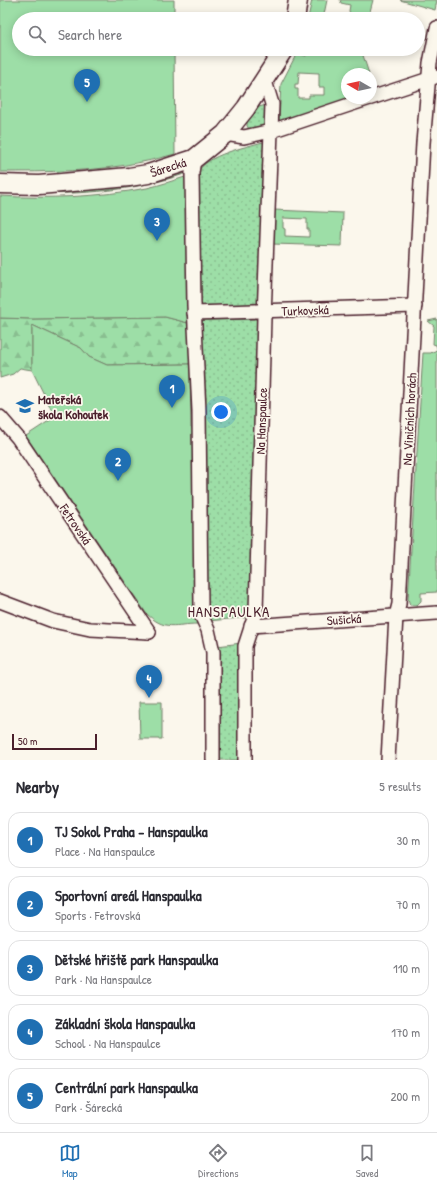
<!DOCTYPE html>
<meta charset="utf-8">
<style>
:root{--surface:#fff;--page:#f2f2f3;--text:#2b2b33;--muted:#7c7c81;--line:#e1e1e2;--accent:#1f6fb2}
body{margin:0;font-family:"Patrick Hand",sans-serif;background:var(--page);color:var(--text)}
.compass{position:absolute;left:341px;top:68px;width:36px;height:36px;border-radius:50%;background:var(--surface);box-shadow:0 2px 10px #0003;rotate:279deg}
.scale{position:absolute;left:12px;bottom:10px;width:85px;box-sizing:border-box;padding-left:4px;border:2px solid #4a1f2b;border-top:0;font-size:11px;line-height:14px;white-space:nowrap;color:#4a1f2b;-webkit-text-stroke:3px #fbf7ec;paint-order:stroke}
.you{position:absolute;left:221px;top:412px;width:14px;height:14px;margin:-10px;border:3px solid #fff;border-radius:50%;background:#1a73e8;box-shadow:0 0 0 6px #1a73e833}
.badge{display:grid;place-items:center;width:26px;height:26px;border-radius:50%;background:var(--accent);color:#fff;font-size:13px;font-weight:700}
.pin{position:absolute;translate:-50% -33px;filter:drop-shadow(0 1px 2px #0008)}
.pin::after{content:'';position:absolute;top:21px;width:14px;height:12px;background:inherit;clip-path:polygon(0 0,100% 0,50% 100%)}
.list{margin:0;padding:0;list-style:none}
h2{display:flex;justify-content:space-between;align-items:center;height:52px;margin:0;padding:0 16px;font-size:17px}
h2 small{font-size:13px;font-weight:400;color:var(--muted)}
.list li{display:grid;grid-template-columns:26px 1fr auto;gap:12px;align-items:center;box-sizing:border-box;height:56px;margin:0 8px 8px;padding:0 8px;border:1px solid var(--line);border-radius:12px}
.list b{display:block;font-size:15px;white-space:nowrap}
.list p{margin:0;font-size:13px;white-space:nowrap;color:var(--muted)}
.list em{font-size:13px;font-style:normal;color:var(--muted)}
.icon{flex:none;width:22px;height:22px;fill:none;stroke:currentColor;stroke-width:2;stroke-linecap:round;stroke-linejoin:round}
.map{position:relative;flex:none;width:437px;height:760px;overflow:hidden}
.search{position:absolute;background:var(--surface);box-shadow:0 2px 10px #0003;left:12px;right:12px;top:12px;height:44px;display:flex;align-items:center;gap:10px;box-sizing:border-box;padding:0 14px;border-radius:22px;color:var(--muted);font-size:15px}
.sheet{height:372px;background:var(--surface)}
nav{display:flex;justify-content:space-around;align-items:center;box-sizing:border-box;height:56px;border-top:1px solid var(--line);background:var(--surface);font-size:11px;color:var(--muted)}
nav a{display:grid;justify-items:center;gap:2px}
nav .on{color:var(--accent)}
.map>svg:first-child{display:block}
.grass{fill:url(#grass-dots);stroke:#747e69}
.forest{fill:url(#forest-firs);stroke:#747e69}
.green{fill:#9ddea7;stroke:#747e69;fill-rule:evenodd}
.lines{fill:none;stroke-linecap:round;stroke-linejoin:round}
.street-casing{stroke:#4a1f2b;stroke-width:16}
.secondary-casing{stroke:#4a1f2b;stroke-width:21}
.street{stroke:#fbf7ec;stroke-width:13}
.secondary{stroke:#fbf7ec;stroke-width:18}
.labels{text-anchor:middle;stroke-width:3.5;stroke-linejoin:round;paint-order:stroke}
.street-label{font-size:13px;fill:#4a1f2b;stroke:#fbf7ec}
.poi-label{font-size:13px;font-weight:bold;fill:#4a1f2b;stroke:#fbf7ec;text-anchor:start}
.quarter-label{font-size:15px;letter-spacing:1px;fill:#4a1f2b;stroke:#fbf7ec}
</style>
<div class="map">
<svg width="437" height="760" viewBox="0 0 437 760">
<defs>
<pattern id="grass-dots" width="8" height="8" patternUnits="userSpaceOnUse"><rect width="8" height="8" fill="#9ddea7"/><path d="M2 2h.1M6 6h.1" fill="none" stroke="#89be90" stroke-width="1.8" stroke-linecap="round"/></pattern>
<pattern id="forest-firs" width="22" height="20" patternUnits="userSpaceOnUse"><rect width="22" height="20" fill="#9ddea7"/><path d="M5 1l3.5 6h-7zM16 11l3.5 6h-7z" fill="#89be90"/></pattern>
</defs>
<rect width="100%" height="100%" fill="#fbf7ec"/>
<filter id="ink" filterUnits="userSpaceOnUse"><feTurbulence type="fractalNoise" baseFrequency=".025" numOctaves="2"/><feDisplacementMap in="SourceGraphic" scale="8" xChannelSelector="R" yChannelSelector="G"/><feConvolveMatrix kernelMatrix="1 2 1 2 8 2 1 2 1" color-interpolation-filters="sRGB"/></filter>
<g filter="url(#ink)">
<g class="grass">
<path d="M266,105L267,126L249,129L247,126V121L259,107Z"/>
<path d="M263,142L264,144L259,305L200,307L198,172C206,155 246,147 263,142Z"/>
<path d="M185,171L184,174C129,193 69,195 11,193Z"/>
<path d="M260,319L252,617L208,621L206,618L199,320Z"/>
<path d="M242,643L241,760H216L217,646Z"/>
</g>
<path class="forest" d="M165,317L188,323L190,364L107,365L89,357L81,348L32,325V370L20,368L13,374L0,378V318L32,319Z"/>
<g class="green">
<path d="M0,0H174V19H19V49H174L175,154C164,157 153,160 142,162C96,172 47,172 0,172Z"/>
<path d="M312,0H327L323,19L308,18Z"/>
<path d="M340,0H373L368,19H349L351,15L349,11L350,5L341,3Z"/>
<path d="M400,0H437L435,10Z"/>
<path d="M309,49H361L369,74H347V98H348L279,121L281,84L297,53L306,56ZM299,72L319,73V87H324V95H309V98H298V89H295V84H298Z"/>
<path d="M185,177L186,178L188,323L165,317L32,319L0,318V196C48,199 99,197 147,188C160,185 172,181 185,177Z"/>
<path d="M274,210L343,213L342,246L272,244ZM283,218L307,219V229H309V237L285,236V229L283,228Z"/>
<path d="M437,319V348L436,345L433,344L434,326L428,321Z"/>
<path d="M32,325L81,348L89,357L107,365L190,364L191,428L195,429L198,624C175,624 165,632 146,613L26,436L55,417L32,370Z"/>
<path d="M437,349V592L421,593V601L417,605H410L408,599L423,353H431L432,352L435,351Z"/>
<path d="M139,702H162V739H140Z"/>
</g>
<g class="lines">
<g class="street-casing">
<g id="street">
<path d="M371,98L435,77"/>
<path d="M225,134L244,137L271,131L370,98"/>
<path d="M194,159L192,173L194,305L199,411L201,606L202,617L208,630L213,652V760"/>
<path d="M194,313L415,306"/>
<path d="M0,417L18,438L149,632"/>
<path d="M0,601L53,621L90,629L149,632"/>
<path d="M251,626L437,613"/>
<path d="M245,760V646L256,612L264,317L271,131L272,104L265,81"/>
<path d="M388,760L396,616L399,604L423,143L430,63L437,28"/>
</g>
</g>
<g class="secondary-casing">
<g id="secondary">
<path d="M295,19L298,0"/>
<path d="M0,184L39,185L129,177L148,174L194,159L225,134L246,108L284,49"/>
</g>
</g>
<use href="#street" class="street"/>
<use href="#secondary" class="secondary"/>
</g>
</g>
<defs>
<g id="school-bare" transform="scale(1.38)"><path d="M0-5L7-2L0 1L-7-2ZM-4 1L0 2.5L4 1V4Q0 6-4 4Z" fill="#1f6fb2" stroke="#fbf7ec" stroke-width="2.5" paint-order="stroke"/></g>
</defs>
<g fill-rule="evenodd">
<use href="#school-bare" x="25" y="406"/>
</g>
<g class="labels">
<g class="street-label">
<text transform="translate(168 167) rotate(-18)" y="5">Šárecká</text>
<text transform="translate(305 310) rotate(-2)" y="5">Turkovská</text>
<text transform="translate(409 419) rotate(-87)" y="5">Na Viničních horách</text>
<text transform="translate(261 421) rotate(-88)" y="5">Na Hanspaulce</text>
<text transform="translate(76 524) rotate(56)" y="5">Fetrovská</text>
<text transform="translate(344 619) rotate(-4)" y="5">Sušická</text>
</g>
<g class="poi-label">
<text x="38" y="404">Mateřská<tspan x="38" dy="15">škola Kohoutek</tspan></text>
</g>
<g class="quarter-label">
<text x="229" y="617">HANSPAULKA</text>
</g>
</g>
</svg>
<svg class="compass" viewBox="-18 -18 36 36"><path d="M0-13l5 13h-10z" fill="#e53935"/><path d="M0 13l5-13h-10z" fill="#7c7c81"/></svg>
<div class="scale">50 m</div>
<div class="you"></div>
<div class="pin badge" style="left:172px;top:408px">1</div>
<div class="pin badge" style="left:118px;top:481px">2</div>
<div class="pin badge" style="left:157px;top:241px">3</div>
<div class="pin badge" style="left:149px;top:698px">4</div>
<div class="pin badge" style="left:87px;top:102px">5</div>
<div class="search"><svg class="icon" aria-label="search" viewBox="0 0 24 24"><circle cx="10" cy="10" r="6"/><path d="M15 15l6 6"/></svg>Search here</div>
</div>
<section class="sheet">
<h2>Nearby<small>5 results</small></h2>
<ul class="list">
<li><span class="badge">1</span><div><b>TJ Sokol Praha - Hanspaulka</b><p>Place · Na Hanspaulce</p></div><em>30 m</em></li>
<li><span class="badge">2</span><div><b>Sportovní areál Hanspaulka</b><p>Sports · Fetrovská</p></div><em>70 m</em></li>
<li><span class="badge">3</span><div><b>Dětské hřiště park Hanspaulka</b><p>Park · Na Hanspaulce</p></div><em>110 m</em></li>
<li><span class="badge">4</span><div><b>Základní škola Hanspaulka</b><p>School · Na Hanspaulce</p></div><em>170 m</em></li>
<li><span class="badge">5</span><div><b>Centrální park Hanspaulka</b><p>Park · Šárecká</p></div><em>200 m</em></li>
</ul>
</section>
<nav>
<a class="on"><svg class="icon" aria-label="map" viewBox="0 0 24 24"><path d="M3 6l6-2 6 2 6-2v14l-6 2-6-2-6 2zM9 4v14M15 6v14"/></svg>Map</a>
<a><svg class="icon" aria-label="directions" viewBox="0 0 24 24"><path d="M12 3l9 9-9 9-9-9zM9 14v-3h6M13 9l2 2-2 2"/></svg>Directions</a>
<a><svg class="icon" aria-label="saved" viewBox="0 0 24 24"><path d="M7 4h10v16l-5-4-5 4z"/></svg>Saved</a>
</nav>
